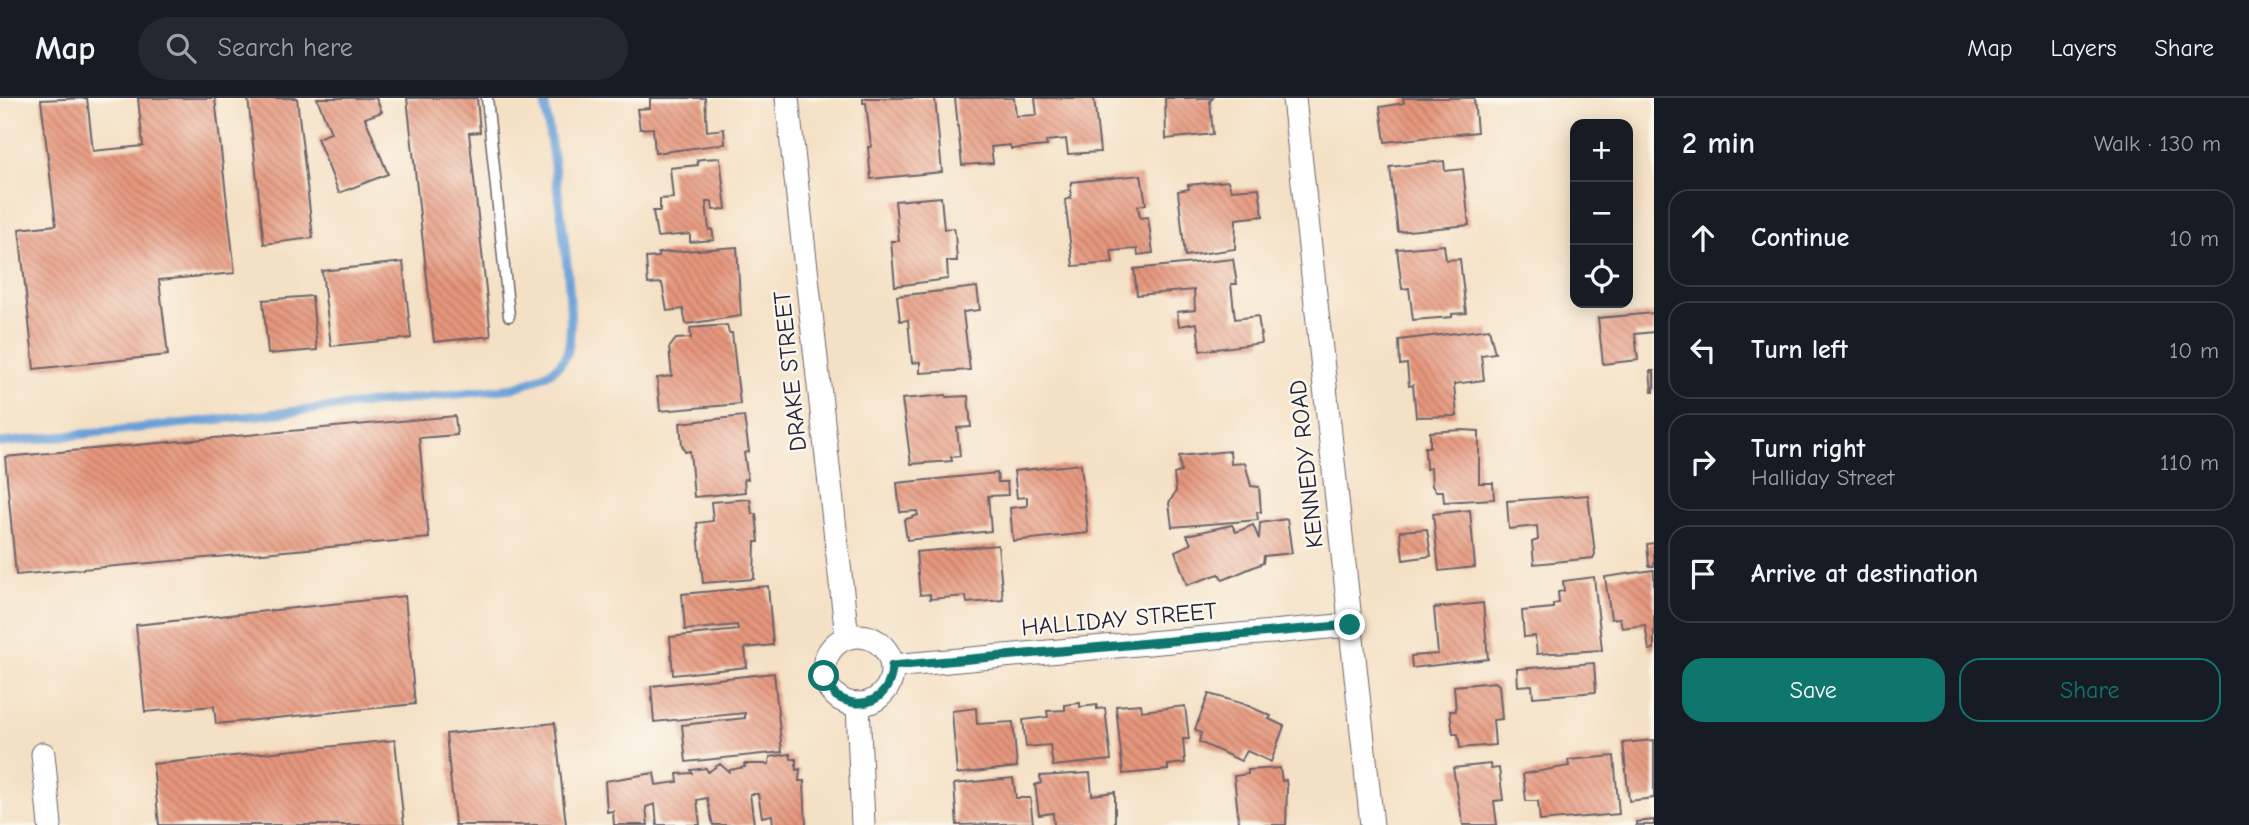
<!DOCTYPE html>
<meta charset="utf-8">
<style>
:root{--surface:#171b24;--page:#242831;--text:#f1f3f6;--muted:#9ea1a6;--line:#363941;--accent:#0f766e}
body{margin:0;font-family:"Comic Neue",sans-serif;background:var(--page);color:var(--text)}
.controls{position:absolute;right:21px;top:21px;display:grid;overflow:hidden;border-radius:14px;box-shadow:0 4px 18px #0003}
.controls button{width:63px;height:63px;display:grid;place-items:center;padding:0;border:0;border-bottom:2px solid var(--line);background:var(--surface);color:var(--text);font:35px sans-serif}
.stop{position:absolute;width:21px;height:21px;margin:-16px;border:5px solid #0f766e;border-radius:50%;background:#fff}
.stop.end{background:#0f766e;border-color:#fff;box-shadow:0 2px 7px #0008}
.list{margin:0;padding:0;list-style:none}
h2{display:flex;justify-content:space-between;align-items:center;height:91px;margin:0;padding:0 28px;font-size:30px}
h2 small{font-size:23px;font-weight:400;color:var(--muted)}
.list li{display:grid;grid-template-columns:46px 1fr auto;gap:21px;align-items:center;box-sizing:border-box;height:98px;margin:0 14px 14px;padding:0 14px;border:2px solid var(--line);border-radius:21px}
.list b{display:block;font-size:26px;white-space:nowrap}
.list p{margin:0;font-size:23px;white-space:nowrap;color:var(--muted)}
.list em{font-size:23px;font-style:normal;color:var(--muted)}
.actions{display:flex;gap:14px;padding:21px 28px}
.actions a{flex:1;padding:16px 0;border:2px solid var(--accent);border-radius:21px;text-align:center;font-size:24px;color:var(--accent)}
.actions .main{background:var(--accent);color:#fff}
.icon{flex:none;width:38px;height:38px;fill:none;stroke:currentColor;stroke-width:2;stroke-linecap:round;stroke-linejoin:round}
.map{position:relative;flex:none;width:1654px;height:727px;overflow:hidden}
header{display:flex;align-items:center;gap:42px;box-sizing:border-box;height:98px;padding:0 35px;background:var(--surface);border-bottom:2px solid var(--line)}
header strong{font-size:33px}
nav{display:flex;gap:38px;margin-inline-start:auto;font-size:24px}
.search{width:490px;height:63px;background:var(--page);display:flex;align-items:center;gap:18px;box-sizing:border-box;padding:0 24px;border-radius:38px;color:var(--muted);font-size:26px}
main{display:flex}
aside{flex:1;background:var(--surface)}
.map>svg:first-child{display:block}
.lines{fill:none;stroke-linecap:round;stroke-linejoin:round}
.stream{stroke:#6aa0d7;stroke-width:9}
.building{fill:url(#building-back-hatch)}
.service-casing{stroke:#6c646b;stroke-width:13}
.minor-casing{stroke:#6c646b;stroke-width:25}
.service{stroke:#fff;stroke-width:10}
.minor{stroke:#fff;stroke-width:23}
.route{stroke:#0f766e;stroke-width:9}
.labels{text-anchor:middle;stroke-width:5;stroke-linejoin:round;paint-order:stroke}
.street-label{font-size:24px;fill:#22223b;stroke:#fbf7ec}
</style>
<header>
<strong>Map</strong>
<div class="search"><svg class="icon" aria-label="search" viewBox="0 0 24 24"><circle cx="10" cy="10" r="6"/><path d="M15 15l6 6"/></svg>Search here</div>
<nav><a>Map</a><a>Layers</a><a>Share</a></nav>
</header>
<main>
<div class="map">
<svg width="1654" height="727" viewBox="0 0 1654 727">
<defs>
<pattern id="building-back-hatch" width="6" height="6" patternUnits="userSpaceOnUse" patternTransform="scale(1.75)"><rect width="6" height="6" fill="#e6967c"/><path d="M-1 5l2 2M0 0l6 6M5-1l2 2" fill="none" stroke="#ba7a67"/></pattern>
</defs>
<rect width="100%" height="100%" fill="#fbf7ec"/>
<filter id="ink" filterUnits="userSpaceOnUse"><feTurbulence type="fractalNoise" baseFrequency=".0143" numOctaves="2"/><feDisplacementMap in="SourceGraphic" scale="14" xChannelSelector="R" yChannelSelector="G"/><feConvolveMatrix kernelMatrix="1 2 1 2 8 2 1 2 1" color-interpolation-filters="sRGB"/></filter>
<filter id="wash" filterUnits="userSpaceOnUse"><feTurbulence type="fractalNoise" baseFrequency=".00686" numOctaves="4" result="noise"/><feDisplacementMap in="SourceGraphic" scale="28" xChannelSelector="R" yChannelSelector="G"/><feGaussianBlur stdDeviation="1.57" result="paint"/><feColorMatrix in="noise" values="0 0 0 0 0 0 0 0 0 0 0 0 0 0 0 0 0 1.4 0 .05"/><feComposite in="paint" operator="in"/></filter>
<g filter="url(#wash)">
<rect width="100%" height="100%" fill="#f4e0c4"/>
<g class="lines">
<path class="stream" d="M0,345L513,290C533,282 556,277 566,257C582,227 550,43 544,0"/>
</g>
<g id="blocks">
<g class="building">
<path d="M87,0L93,53L143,48L138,0H215L235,175L159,182L168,257L34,271L19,131L56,127L41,2Z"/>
<path d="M248,0H297L313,140L264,146Z"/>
<path d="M317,0H376L382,14L365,20L388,76L339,95L317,40L331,35Z"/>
<path d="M407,0H477L480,34L469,35L491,238L434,244Z"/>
<path d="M650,0H705L707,33L724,31L725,46L655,55L653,30L640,31L637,11L650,10Z"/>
<path d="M863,0H935L942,74L871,81L868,49H871L866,5H863Z"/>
<path d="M955,0H1014L1016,18L1037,17L1035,0H1094L1100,54L1068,56L1066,41L1046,43L1047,48L1011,51L1010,47L991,49L993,65L962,67Z"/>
<path d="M1165,0H1213L1210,3L1213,36L1166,41Z"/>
<path d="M1403,0H1474L1477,34L1385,44L1380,9L1404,5Z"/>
<path d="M720,60L726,111L713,112L712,104H706L709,132L712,131L714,142L690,144V136L657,139L653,113H660V101L673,100L670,70L698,67L697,62L702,61Z"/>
<path d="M1444,63L1445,73L1463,71L1469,127L1398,134L1390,69Z"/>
<path d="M1141,77L1146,106L1138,108L1140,120L1148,119L1153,155L1138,157L1137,151L1111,153L1113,165L1073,168L1065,102L1071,100V84Z"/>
<path d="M1228,83L1231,92L1259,90L1263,118L1236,121L1235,151L1185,158L1178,93L1189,91L1188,87Z"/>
<path d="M941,99L944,131L954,130L955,135L957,163H947L948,181L895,188L891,143H899L895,103Z"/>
<path d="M1444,147L1446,162L1460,161L1466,215L1452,216V219L1413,222L1409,190L1402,191L1397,151Z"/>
<path d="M737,149L741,218L686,226L683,211L667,213L662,185L648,186L646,160L659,159L658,155Z"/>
<path d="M1233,161L1237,186H1231L1235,221L1258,218L1262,245L1200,253L1197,225L1179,228L1177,214L1195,212L1194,192L1137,197L1134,171Z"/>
<path d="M403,164L411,240L331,248L322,173Z"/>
<path d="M977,189L980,212L963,214L970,272L920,275V264L912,265L908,222L900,223L897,198Z"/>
<path d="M312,198L317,252L268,256L263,202Z"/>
<path d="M1654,215V234L1635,236L1638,262L1603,266L1598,220Z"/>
<path d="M727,227L729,235H732L740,306L660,313L657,280L672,278L669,250L676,241L691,240L690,230Z"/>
<path d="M1489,231L1495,255L1481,257L1484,282L1454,286L1457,318L1416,319L1413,287L1409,288L1407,266L1400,267L1399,242Z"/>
<path d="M1650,273H1654V294H1652Z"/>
<path d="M946,297V299L968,298L971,329L957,330L960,358L951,359L952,363L911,366L902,301Z"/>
<path d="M455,318L457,337L419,340L429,440L16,477L5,359Z"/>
<path d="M744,318L749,354L744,355L748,382L744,381L745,394L694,399L690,353L685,354L682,347L680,325Z"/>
<path d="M1462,332L1479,333V385H1493L1494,401L1444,404L1443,393H1436L1432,388L1431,370L1426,371L1425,349H1430V334Z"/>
<path d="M1230,353L1231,366L1245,365L1251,388L1259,389L1261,414H1257L1258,422L1172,429L1169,405L1176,393L1174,376L1181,374L1179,358Z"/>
<path d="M1081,366L1088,435L1013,443L1010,410L1027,408V399L1017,400L1014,373Z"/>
<path d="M997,375L998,384H1007L1008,397L988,398L991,433L907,442L904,422L918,417L917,413L900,414L897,385Z"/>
<path d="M1588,397L1595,456L1593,460L1534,466L1532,444L1538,442L1537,428L1509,431L1507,403Z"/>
<path d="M750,401L752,416H756L759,444H755L754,481L703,485L697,425L713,423L711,404Z"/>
<path d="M1470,412L1475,469L1439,473L1433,416Z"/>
<path d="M1287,421L1292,455L1264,458L1263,465L1223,482L1219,476L1187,487L1175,453L1191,446L1187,437L1232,427L1236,434L1253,427L1259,441L1260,425Z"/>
<path d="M1427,431L1431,458L1403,462L1400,433Z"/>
<path d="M1654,445V468H1649L1647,446Z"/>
<path d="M998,447L1003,502L967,505L966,498L930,501V496L920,497L916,454Z"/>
<path d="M1654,472V551L1649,552L1645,527L1622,530L1620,520L1611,521L1605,479Z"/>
<path d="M1594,479L1602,552L1537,556L1535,538L1524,539L1522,513L1553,510V506L1559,505L1558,494L1564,493L1563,483Z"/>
<path d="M768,488L773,547L745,550L747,569L673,577L670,539L738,532L737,527L685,532L682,496Z"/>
<path d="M405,498L415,606L216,626L214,608L145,614L136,527Z"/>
<path d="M1483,505L1488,561L1412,570L1411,558L1438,556L1434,510Z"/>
<path d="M1594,565L1596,594L1533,599L1532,587L1518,588L1517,571Z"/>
<path d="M774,575L782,654L686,664L682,627L745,620V615L654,624L651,588Z"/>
<path d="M1495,584L1499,587L1502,621L1493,622L1495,647L1460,650L1458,636H1453L1450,613H1456L1454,588Z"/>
<path d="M1209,596L1244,606L1271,618L1269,621L1284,628L1271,664L1247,653L1241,663L1199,644L1201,635L1195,631Z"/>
<path d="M1080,605V609L1097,607V611L1105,610L1111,662L1053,668L1050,647L1026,649L1023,622L1048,619L1047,613L1065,612V607Z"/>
<path d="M1141,606L1142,613L1185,608L1189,641H1183L1185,665L1168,667V672L1123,676L1116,608Z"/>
<path d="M976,610L977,626L1013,624L1017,669L957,676L952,613Z"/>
<path d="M555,625L566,727H455L446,636Z"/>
<path d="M395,642L404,727H159L153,666Z"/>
<path d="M1654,642V700L1629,703L1623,645Z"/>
<path d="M790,656L791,661H796V672L800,671L799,683H804L806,727H773L772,717L762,719L758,696H750L754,726L746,727H713L707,700L697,702L700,727H657L655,706L646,709L648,727H614L613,713L607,714L605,683L654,675L656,687L678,684L677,676L692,675L691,672L706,670L708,674L720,666L729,674L730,672L745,669L744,666H769L770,659Z"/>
<path d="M1614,658L1619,716L1540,723L1538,703H1526L1523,676L1569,668L1568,662Z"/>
<path d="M1490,666L1491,671L1499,670L1503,702L1494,703L1497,727H1463L1453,670Z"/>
<path d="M1280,670L1282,683L1286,682L1287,690L1286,727H1239L1234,678L1248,676V672Z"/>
<path d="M1090,675L1092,697L1115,694V727H1054L1053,715L1039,717L1035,687L1041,685L1040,678Z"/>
<path d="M1013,680L1016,700H1030L1033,725L957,727L954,686Z"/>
<path d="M1654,722V727H1636V724Z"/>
</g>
</g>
</g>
<g filter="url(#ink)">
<use href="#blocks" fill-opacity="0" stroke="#6c646b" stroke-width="2"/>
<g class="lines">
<g class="service-casing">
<path id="service" d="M487,0L509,218"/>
</g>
<g class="minor-casing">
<g id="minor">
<path d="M787,0L847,539"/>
<path d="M1294,0L1372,727"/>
<circle cx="858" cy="572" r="34"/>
<path d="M892,568L1350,527"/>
<path d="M858,606L863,727"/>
<path d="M43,656L50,727"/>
</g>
</g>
<use href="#service" class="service"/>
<use href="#minor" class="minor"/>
</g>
</g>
<g class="lines" filter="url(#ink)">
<path class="route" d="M824,578L836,598C864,615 891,600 892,568L1350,527"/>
</g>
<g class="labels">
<g class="street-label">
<text transform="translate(790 273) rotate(-96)" y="8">DRAKE STREET</text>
<text transform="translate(1306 366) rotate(-96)" y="8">KENNEDY ROAD</text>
<text transform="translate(1119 521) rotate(-5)" y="8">HALLIDAY STREET</text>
</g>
</g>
</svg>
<div class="controls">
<button>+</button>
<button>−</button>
<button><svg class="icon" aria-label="locate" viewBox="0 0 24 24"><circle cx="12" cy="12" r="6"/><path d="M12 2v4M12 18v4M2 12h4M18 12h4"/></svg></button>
</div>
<div class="stop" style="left:824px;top:578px"></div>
<div class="stop end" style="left:1350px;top:527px"></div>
</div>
<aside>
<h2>2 min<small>Walk · 130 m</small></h2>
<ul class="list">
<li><svg class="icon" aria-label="ahead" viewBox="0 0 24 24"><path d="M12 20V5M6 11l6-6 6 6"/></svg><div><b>Continue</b></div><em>10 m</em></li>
<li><svg class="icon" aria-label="left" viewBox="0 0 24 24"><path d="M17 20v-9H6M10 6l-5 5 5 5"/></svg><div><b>Turn left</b></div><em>10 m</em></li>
<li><svg class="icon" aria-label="right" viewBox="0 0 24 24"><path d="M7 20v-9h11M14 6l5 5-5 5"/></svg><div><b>Turn right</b><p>Halliday Street</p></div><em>110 m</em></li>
<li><svg class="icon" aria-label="arrive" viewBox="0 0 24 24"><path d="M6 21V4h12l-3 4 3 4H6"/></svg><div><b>Arrive at destination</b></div></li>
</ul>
<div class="actions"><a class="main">Save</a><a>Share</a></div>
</aside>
</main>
